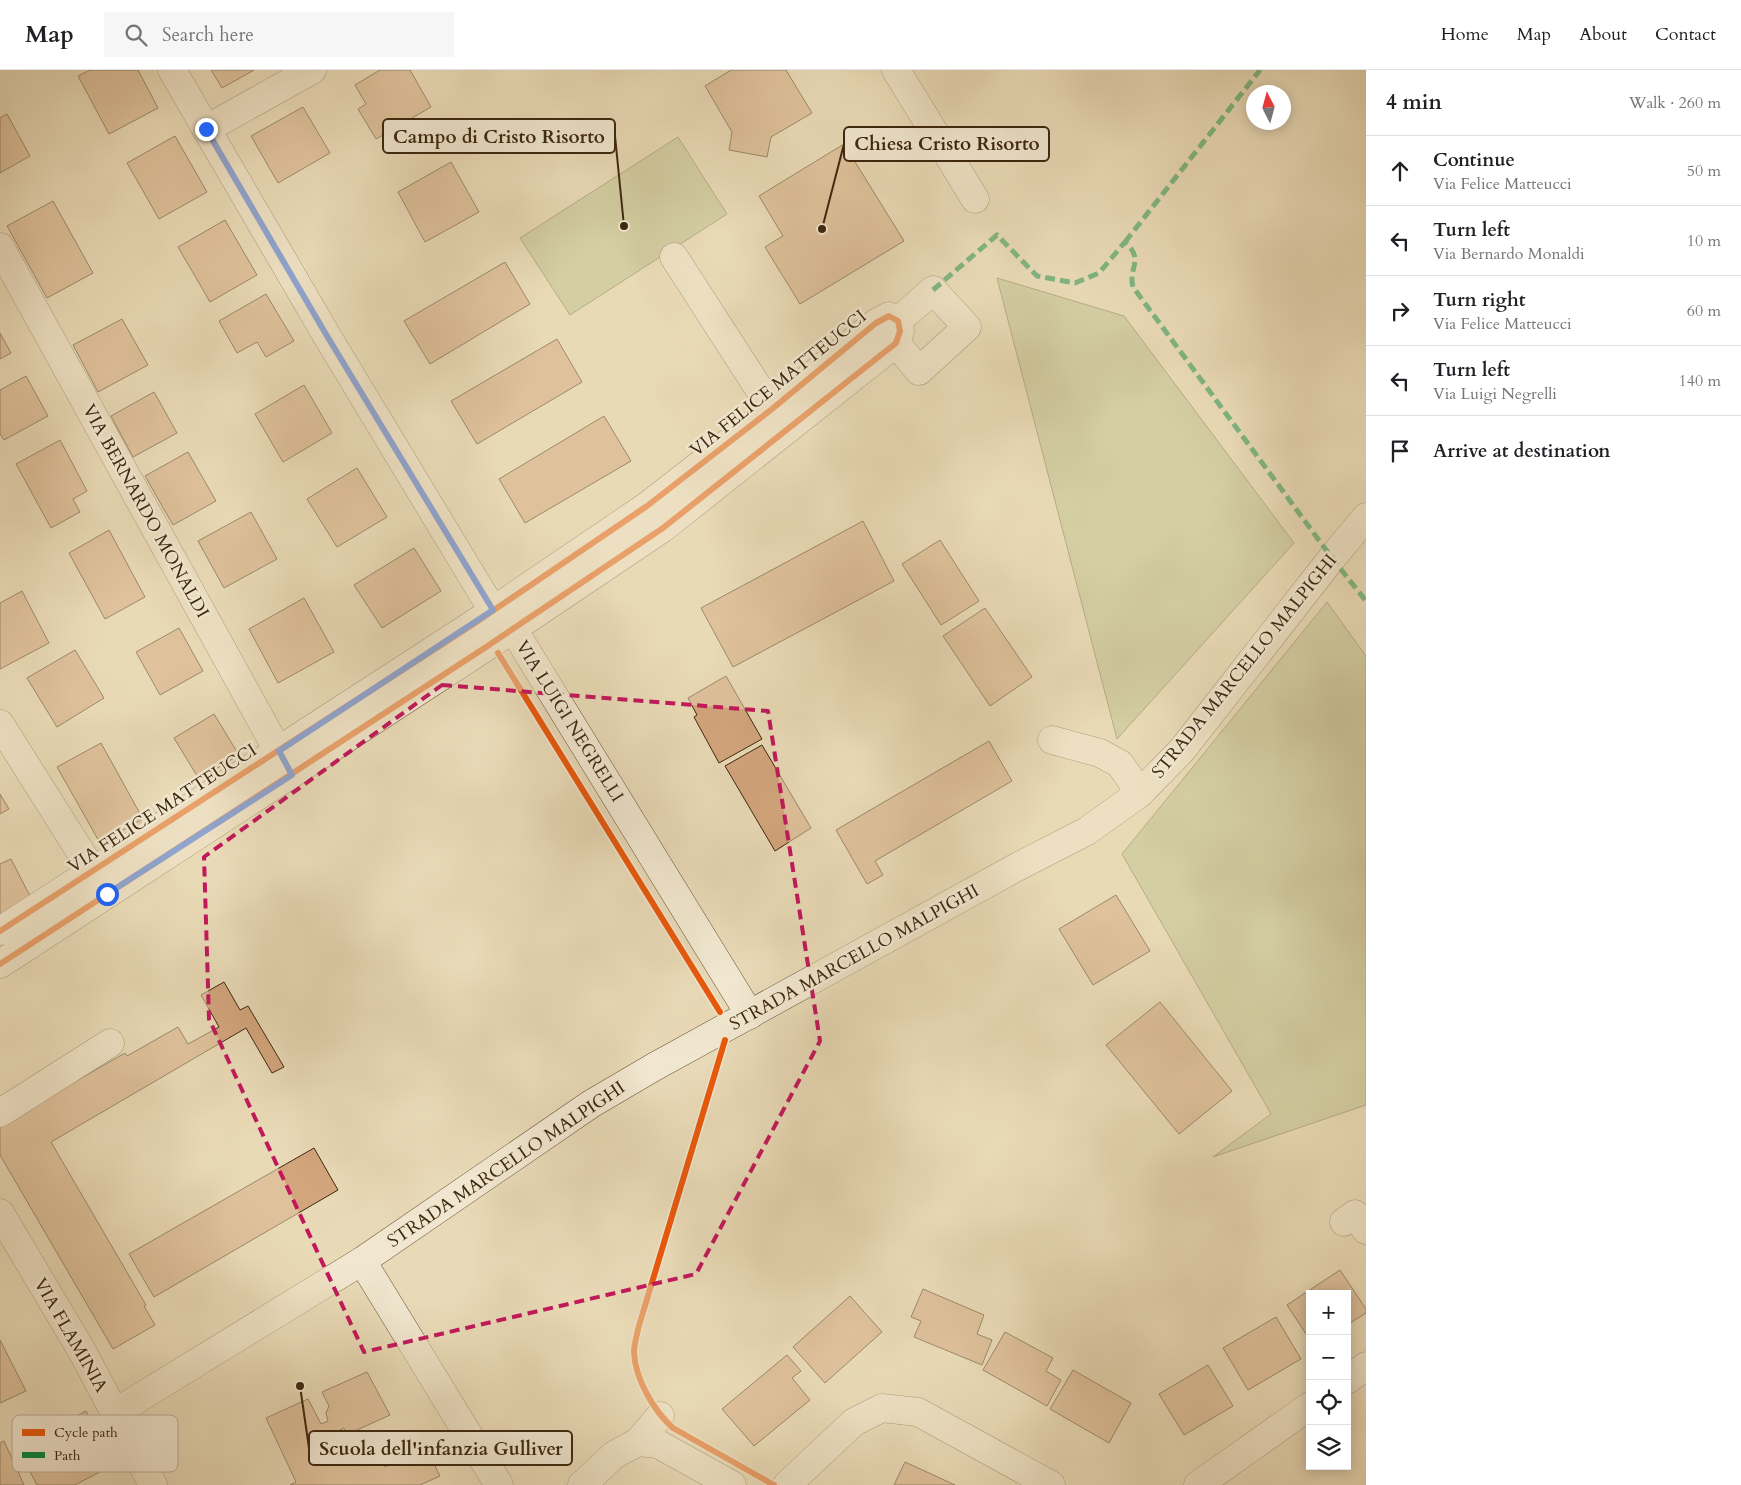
<!DOCTYPE html>
<meta charset="utf-8">
<style>
:root{--surface:#fff;--page:#f6f6f6;--text:#202124;--muted:#757577;--line:#e0e0e0}
body{margin:0;font-family:Cardo,serif;background:var(--page);color:var(--text)}
.controls{position:absolute;right:15px;bottom:15px;display:grid;overflow:hidden;border-radius:0px;box-shadow:0 2px 12px #0003}
.controls button{width:45px;height:45px;display:grid;place-items:center;padding:0;border:0;border-bottom:1px solid var(--line);background:var(--surface);color:var(--text);font:25px sans-serif}
.compass{position:absolute;left:1246px;top:15px;width:45px;height:45px;border-radius:50%;background:var(--surface);box-shadow:0 2px 12px #0003;rotate:354deg}
.stop{position:absolute;width:15px;height:15px;margin:-11px;border:4px solid #2563eb;border-radius:50%;background:#fff}
.stop.end{background:#2563eb;border-color:#fff;box-shadow:0 1px 5px #0008}
.list{margin:0;padding:0;list-style:none}
h2{display:flex;justify-content:space-between;align-items:center;height:65px;margin:0;padding:0 20px;font-size:21px}
h2 small{font-size:16px;font-weight:400;color:var(--muted)}
.list li{display:grid;grid-template-columns:32px 1fr auto;gap:15px;align-items:center;box-sizing:border-box;height:70px;padding:0 20px;border-top:1px solid var(--line)}
.list b{display:block;font-size:19px;white-space:nowrap}
.list p{margin:0;font-size:16px;white-space:nowrap;color:var(--muted)}
.list em{font-size:16px;font-style:normal;color:var(--muted)}
.icon{flex:none;width:28px;height:28px;fill:none;stroke:currentColor;stroke-width:2;stroke-linecap:round;stroke-linejoin:round}
.map{position:relative;flex:none;width:1366px;height:1415px;overflow:hidden}
header{display:flex;align-items:center;gap:30px;box-sizing:border-box;height:70px;padding:0 25px;background:var(--surface);border-bottom:1px solid var(--line)}
header strong{font-size:24px}
nav{display:flex;gap:28px;margin-inline-start:auto;font-size:18px}
.search{width:350px;height:45px;background:var(--page);display:flex;align-items:center;gap:12px;box-sizing:border-box;padding:0 18px;border-radius:0px;color:var(--muted);font-size:19px}
main{display:flex}
aside{flex:1;background:var(--surface)}
.map>svg:first-child{display:block}
.green{fill:#babe8c;stroke:#7c724d}
.building{fill:#d3a57d;stroke:#3d270e}
.lines{fill:none;stroke-linecap:round;stroke-linejoin:round}
.minor-casing{stroke:#685438;stroke-width:29}
.minor{stroke:#f1e7d0;stroke-width:28}
.quiet{stroke:#00873e;stroke-width:5;stroke-dasharray:10 5;stroke-linecap:butt}
.cycleway-casing{stroke:#f1e7d0;stroke-width:9}
.cycleway{stroke:#e8590c;stroke-width:6}
.route{stroke:#2563eb;stroke-width:6}
.marked{fill:none;stroke:#c2185b;stroke-width:4;stroke-dasharray:10 6;stroke-linejoin:round}
.labels{text-anchor:middle;stroke-width:5;stroke-linejoin:round;paint-order:stroke}
.street-label{font-size:18px;fill:#3d270e;stroke:#f1e7d0}
.key{fill:#f1e7d0;stroke:#bbad96;stroke-width:1}
.key-label{font-size:14px;fill:#3d270e}
.leader{fill:none;stroke:#3d270e;stroke-width:2}
.callout-dot{fill:#3d270e;stroke:#f1e7d0;stroke-width:2}
.callout{fill:#f1e7d0;stroke:#3d270e;stroke-width:2}
.callout-label{font-size:19px;text-anchor:middle;font-weight:bold;fill:#3d270e}
</style>
<header>
<strong>Map</strong>
<div class="search"><svg class="icon" aria-label="search" viewBox="0 0 24 24"><circle cx="10" cy="10" r="6"/><path d="M15 15l6 6"/></svg>Search here</div>
<nav><a>Home</a><a>Map</a><a>About</a><a>Contact</a></nav>
</header>
<main>
<div class="map">
<svg width="1366" height="1415" viewBox="0 0 1366 1415">
<rect width="100%" height="100%" fill="#e9dab7"/>
<filter id="stains"><feTurbulence type="fractalNoise" baseFrequency=".004" numOctaves="4"/><feColorMatrix values="0 0 0 0 .2 0 0 0 0 .09 0 0 0 0 .02 0 0 0 .5 -.17"/></filter>
<radialGradient id="worn" r=".72"><stop offset=".6" stop-color="#630" stop-opacity="0"/><stop offset="1" stop-color="#630" stop-opacity=".3"/></radialGradient>
<g class="green">
<path d="M678,67L727,144L570,245L520,168Z"/>
<path d="M997,208L1124,246L1294,473L1117,669Z"/>
<path d="M1327,532L1366,586V1035L1213,1087L1271,1044L1122,784Z"/>
</g>
<g class="building">
<path d="M90,0H138L158,38L109,64L78,6Z"/>
<path d="M211,0H254L222,18Z"/>
<path d="M380,0H410L431,37L376,69L358,39L366,34L355,15Z"/>
<path d="M731,0H786L812,43L771,67L767,87L729,80L732,62L705,16Z"/>
<path d="M303,37L330,83L278,113L251,66Z"/>
<path d="M7,44L30,86L0,103V48Z"/>
<path d="M175,66L207,122L159,149L127,93Z"/>
<path d="M844,74L904,171L800,234L765,177L783,166L759,126Z"/>
<path d="M451,92L479,142L425,172L398,122Z"/>
<path d="M53,131L93,203L47,228L7,156Z"/>
<path d="M225,150L257,205L210,232L178,177Z"/>
<path d="M505,192L530,234L430,294L404,251Z"/>
<path d="M266,224L294,271L266,287L257,272L237,283L219,251Z"/>
<path d="M122,249L148,295L98,322L73,275Z"/>
<path d="M0,263L11,283L0,289Z"/>
<path d="M557,269L582,312L477,374L451,331Z"/>
<path d="M26,306L48,346L4,370L0,364V320Z"/>
<path d="M304,315L332,363L283,392L255,344Z"/>
<path d="M154,322L177,363L133,387L111,346Z"/>
<path d="M604,346L631,391L525,453L499,409Z"/>
<path d="M60,370L87,421L73,429L80,442L51,458L16,394Z"/>
<path d="M188,382L216,431L173,455L145,406Z"/>
<path d="M357,398L387,447L337,477L307,429Z"/>
<path d="M251,442L277,489L224,518L198,471Z"/>
<path d="M863,451L894,511L733,597L701,538Z"/>
<path d="M109,460L145,527L105,549L69,483Z"/>
<path d="M940,470L979,531L941,555L902,494Z"/>
<path d="M414,478L441,521L382,558L354,515Z"/>
<path d="M22,521L49,573L0,599V533Z"/>
<path d="M304,528L334,582L278,613L249,559Z"/>
<path d="M985,538L1032,607L990,636L943,566Z"/>
<path d="M179,558L203,601L160,625L136,582Z"/>
<path d="M75,580L104,628L57,657L27,608Z"/>
<path d="M726,606L762,669L719,693L694,647L697,645L688,628Z"/>
<path d="M214,644L239,685L199,709L174,668Z"/>
<path d="M989,671L1012,711L875,791L883,805L867,814L836,760Z"/>
<path d="M101,673L143,749L100,773L57,697Z"/>
<path d="M762,675L811,758L775,781L725,696Z"/>
<path d="M0,724L9,739L0,744Z"/>
<path d="M11,789L32,830L0,847V794Z"/>
<path d="M1116,825L1150,881L1093,915L1059,859Z"/>
<path d="M224,912L240,940L248,936L284,997L272,1003L246,958L51,1072L146,1235L144,1236L155,1255L113,1279L0,1085V1055L125,983L127,986L178,957L188,974L219,957L201,925Z"/>
<path d="M1160,932L1232,1021L1179,1064L1106,975Z"/>
<path d="M314,1078L338,1120L154,1227L129,1184Z"/>
<path d="M1340,1200L1366,1239V1243L1347,1255V1224H1310V1270L1287,1235Z"/>
<path d="M923,1219L984,1245L977,1264L992,1270L982,1295L914,1267L921,1251L911,1247Z"/>
<path d="M850,1226L882,1262L825,1313L793,1277Z"/>
<path d="M1276,1247L1301,1289L1248,1320L1223,1278Z"/>
<path d="M1005,1262L1053,1288L1046,1301L1061,1310L1047,1336L983,1300Z"/>
<path d="M0,1270L26,1321L0,1333Z"/>
<path d="M787,1285L801,1301L792,1308L810,1330L754,1376L722,1339Z"/>
<path d="M1208,1295L1233,1336L1184,1365L1159,1324Z"/>
<path d="M1073,1300L1131,1333L1109,1373L1050,1339Z"/>
<path d="M367,1302L390,1345L346,1365L344,1358L340,1360V1372L336,1377V1389L374,1372L385,1397L426,1378L440,1406L420,1415H290L296,1412L266,1348L308,1329L321,1354L328,1351L326,1343L329,1336L322,1322Z"/>
<path d="M86,1341L115,1394L75,1415H37L17,1377Z"/>
<path d="M4,1371L24,1415H0V1373Z"/>
<path d="M905,1392L955,1415H894Z"/>
</g>
<g class="lines">
<g class="minor-casing">
<g id="minor">
<path d="M172,0L327,266L481,521L493,540L513,559L750,945"/>
<path d="M896,0L975,129"/>
<path d="M206,59L312,0"/>
<path d="M0,177L287,697"/>
<path d="M674,187L772,339"/>
<path d="M896,273L919,301L967,257L933,220L898,251"/>
<path d="M0,654L102,816"/>
<path d="M1052,670L1100,683L1120,694L1140,723"/>
<path d="M0,861L472,555L647,436L772,339L876,253L889,246L898,251L900,261L896,273L663,458L486,577L0,894"/>
<path d="M0,1043L110,973"/>
<path d="M0,1143L82,1281L153,1415"/>
<path d="M1344,1152L1355,1144L1366,1160"/>
<path d="M362,1191L499,1415"/>
<path d="M1347,1310L1366,1296"/>
<path d="M116,1342L362,1191L591,1034L654,997L1017,797L1087,761L1140,723L1182,680L1332,488L1366,447"/>
<path d="M638,1372L660,1346"/>
<path d="M582,1415L614,1385L638,1372L658,1374L732,1415"/>
<path d="M787,1415L854,1352L882,1338L918,1342L1051,1415"/>
<path d="M1198,1415L1310,1336"/>
</g>
</g>
<use href="#minor" class="minor"/>
<g class="quiet">
<path d="M1125,172L1260,0"/>
<path d="M933,220L997,165L1037,206L1075,213L1099,203L1125,172C1145,191 1128,196 1133,217L1332,488L1366,531"/>
</g>
<g class="cycleway-casing">
<g id="cycleway">
<path d="M498,583L720,942"/>
<path d="M0,861L472,555L647,436L772,339L876,253L889,246L898,251L900,261L896,273L663,458L486,577L0,894"/>
<path d="M725,970L638,1259C637,1266 634,1274 634,1282C635,1309 654,1341 673,1358L774,1415"/>
</g>
</g>
<use href="#cycleway" class="cycleway"/>
</g>
<g class="lines">
<path class="route" d="M107,824L292,705L279,681L493,540L327,266L206,59"/>
</g>
<path d="M0 0H1366V1415H0ZM442,615L768,641L820,971L696,1204L364,1282L209,949L204,787Z" fill="#e9dab7" fill-opacity=".55" fill-rule="evenodd"/>
<path class="marked" d="M442,615L768,641L820,971L696,1204L364,1282L209,949L204,787Z"/>
<g class="labels">
<g class="street-label">
<text transform="translate(778 313) rotate(-39)" y="6">VIA FELICE MATTEUCCI</text>
<text transform="translate(146 441) rotate(61)" y="6">VIA BERNARDO MONALDI</text>
<text transform="translate(1244 596) rotate(-51)" y="6">STRADA MARCELLO MALPIGHI</text>
<text transform="translate(570 651) rotate(58)" y="6">VIA LUIGI NEGRELLI</text>
<text transform="translate(162 738) rotate(-33)" y="6">VIA FELICE MATTEUCCI</text>
<text transform="translate(854 887) rotate(-29)" y="6">STRADA MARCELLO MALPIGHI</text>
<text transform="translate(506 1094) rotate(-34)" y="6">STRADA MARCELLO MALPIGHI</text>
<text transform="translate(71 1265) rotate(60)" y="6">VIA FLAMINIA</text>
</g>
</g>
<rect x="12" y="1345" width="166" height="57" rx="8" class="key"/>
<rect x="22" y="1359" width="23" height="7" fill="#e8590c"/>
<rect x="22" y="1382" width="23" height="6" fill="#00873e"/>
<g class="key-label">
<text x="54" y="1367">Cycle path</text>
<text x="54" y="1390">Path</text>
</g>
<path class="leader" d="M624 156L615 66M822 159L844 74M300 1316L309 1378"/>
<g class="callout-dot">
<circle cx="624" cy="156" r="5"/>
<circle cx="822" cy="159" r="5"/>
<circle cx="300" cy="1316" r="5"/>
</g>
<g class="callout">
<rect x="383" y="49" width="232" height="34" rx="5"/>
<rect x="844" y="57" width="205" height="34" rx="5"/>
<rect x="309" y="1361" width="263" height="34" rx="5"/>
</g>
<g class="callout-label">
<text x="499" y="73">Campo di Cristo Risorto</text>
<text x="947" y="80">Chiesa Cristo Risorto</text>
<text x="441" y="1385">Scuola dell'infanzia Gulliver</text>
</g>
<rect width="100%" height="100%" filter="url(#stains)"/>
<rect width="100%" height="100%" fill="url(#worn)"/>
</svg>
<div class="controls">
<button>+</button>
<button>−</button>
<button><svg class="icon" aria-label="locate" viewBox="0 0 24 24"><circle cx="12" cy="12" r="6"/><path d="M12 2v4M12 18v4M2 12h4M18 12h4"/></svg></button>
<button><svg class="icon" aria-label="layers" viewBox="0 0 24 24"><path d="M12 4l9 5-9 5-9-5zM3 14l9 5 9-5"/></svg></button>
</div>
<svg class="compass" viewBox="-18 -18 36 36"><path d="M0-13l5 13h-10z" fill="#e53935"/><path d="M0 13l5-13h-10z" fill="#757577"/></svg>
<div class="stop" style="left:107px;top:824px"></div>
<div class="stop end" style="left:206px;top:59px"></div>
</div>
<aside>
<h2>4 min<small>Walk · 260 m</small></h2>
<ul class="list">
<li><svg class="icon" aria-label="ahead" viewBox="0 0 24 24"><path d="M12 20V5M6 11l6-6 6 6"/></svg><div><b>Continue</b><p>Via Felice Matteucci</p></div><em>50 m</em></li>
<li><svg class="icon" aria-label="left" viewBox="0 0 24 24"><path d="M17 20v-9H6M10 6l-5 5 5 5"/></svg><div><b>Turn left</b><p>Via Bernardo Monaldi</p></div><em>10 m</em></li>
<li><svg class="icon" aria-label="right" viewBox="0 0 24 24"><path d="M7 20v-9h11M14 6l5 5-5 5"/></svg><div><b>Turn right</b><p>Via Felice Matteucci</p></div><em>60 m</em></li>
<li><svg class="icon" aria-label="left" viewBox="0 0 24 24"><path d="M17 20v-9H6M10 6l-5 5 5 5"/></svg><div><b>Turn left</b><p>Via Luigi Negrelli</p></div><em>140 m</em></li>
<li><svg class="icon" aria-label="arrive" viewBox="0 0 24 24"><path d="M6 21V4h12l-3 4 3 4H6"/></svg><div><b>Arrive at destination</b></div></li>
</ul>
</aside>
</main>
